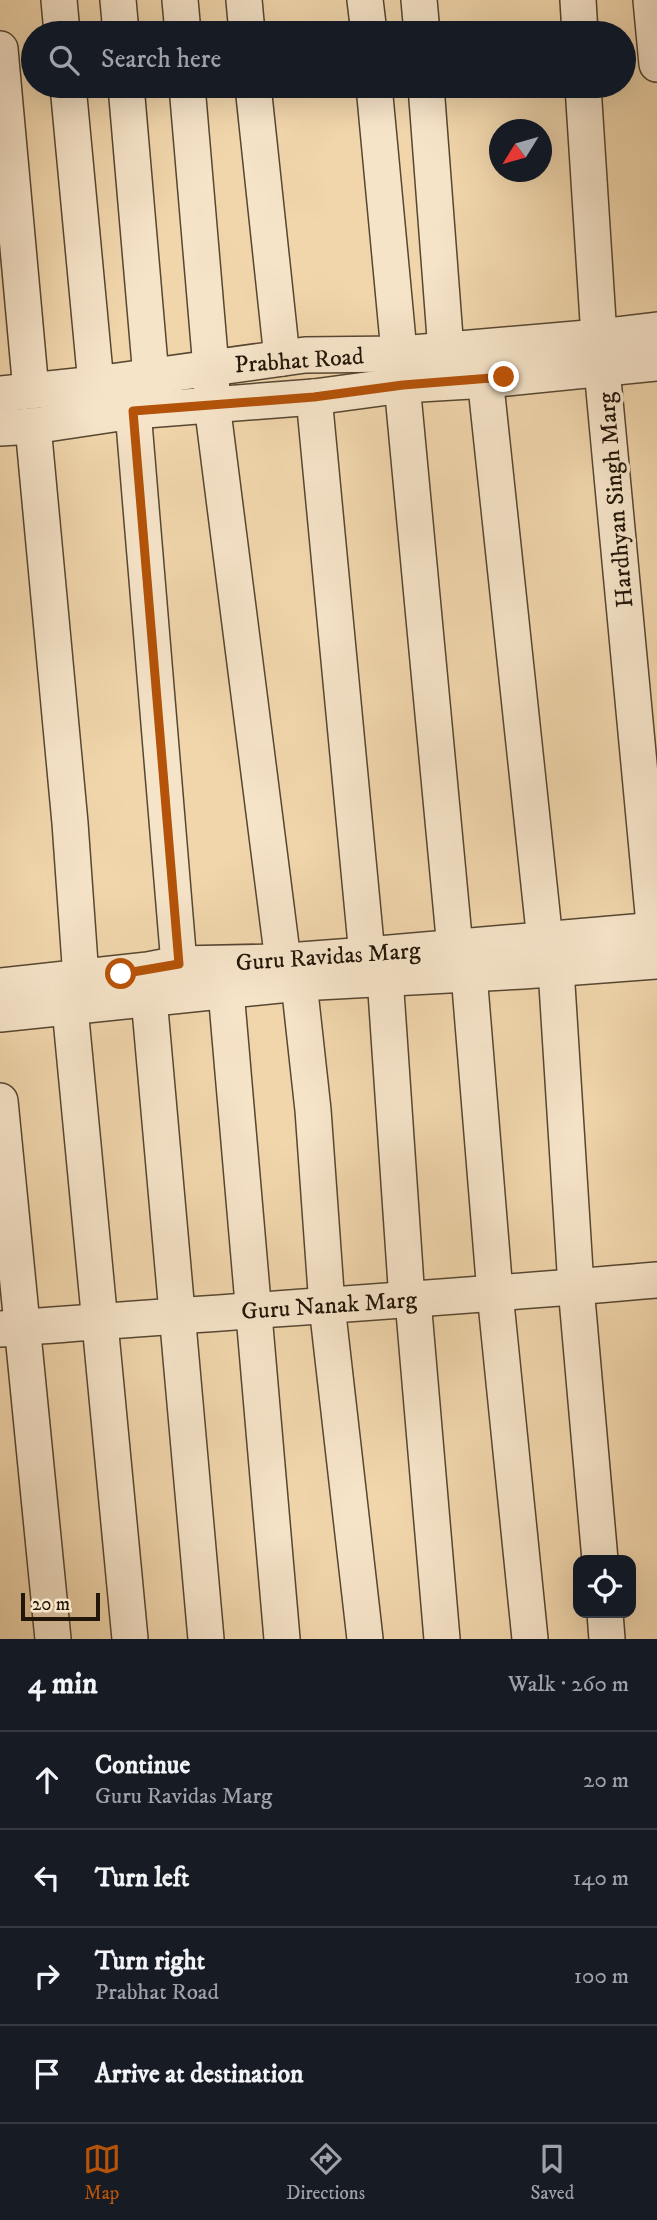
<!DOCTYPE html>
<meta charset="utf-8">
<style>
:root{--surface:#171b24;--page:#20242c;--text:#f1f3f6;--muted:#9ea1a6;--line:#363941;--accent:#b45309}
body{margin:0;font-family:"IM FELL DW Pica",serif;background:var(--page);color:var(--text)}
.controls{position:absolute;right:21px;bottom:21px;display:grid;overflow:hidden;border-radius:14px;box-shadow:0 7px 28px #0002}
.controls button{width:63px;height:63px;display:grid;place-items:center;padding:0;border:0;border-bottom:2px solid var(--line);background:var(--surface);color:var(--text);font:35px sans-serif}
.compass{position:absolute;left:489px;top:119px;width:63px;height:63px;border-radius:50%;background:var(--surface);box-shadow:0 7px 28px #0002;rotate:233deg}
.scale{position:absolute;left:21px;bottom:18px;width:79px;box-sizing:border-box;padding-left:7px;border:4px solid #221609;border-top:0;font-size:19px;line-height:24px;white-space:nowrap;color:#221609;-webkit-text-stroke:5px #f6e4c9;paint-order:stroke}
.stop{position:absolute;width:21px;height:21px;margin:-16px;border:5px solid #b45309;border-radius:50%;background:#fff}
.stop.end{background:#b45309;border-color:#fff;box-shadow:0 2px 7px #0008}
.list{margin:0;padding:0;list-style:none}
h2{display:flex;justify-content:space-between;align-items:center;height:91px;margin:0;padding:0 28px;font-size:30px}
h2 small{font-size:23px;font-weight:400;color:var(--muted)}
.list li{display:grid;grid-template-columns:46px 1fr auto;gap:21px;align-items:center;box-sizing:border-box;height:98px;padding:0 28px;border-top:2px solid var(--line)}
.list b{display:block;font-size:26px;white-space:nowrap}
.list p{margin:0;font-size:23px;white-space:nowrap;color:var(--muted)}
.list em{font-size:23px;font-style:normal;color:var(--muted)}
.icon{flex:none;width:38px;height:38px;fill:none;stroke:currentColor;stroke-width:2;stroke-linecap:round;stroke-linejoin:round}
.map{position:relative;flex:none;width:657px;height:1639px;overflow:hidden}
.search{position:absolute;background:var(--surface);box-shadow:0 7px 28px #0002;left:21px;right:21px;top:21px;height:77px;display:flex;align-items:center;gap:18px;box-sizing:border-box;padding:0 24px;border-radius:38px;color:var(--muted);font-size:26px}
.sheet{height:483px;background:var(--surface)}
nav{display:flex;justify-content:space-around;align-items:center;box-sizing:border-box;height:98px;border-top:2px solid var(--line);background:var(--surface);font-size:19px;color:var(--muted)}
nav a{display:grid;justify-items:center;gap:4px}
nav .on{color:var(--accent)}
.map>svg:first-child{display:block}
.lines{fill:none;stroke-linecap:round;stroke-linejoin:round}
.minor-casing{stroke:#564632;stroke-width:38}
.minor{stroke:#f6e4c9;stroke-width:35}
.route{stroke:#b45309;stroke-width:9}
.labels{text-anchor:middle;stroke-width:7;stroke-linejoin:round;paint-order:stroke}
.street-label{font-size:24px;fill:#221609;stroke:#f6e4c9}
</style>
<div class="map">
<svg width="657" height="1639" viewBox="0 0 657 1639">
<rect width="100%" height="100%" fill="#f1d6ac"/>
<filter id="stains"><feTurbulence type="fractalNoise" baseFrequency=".00286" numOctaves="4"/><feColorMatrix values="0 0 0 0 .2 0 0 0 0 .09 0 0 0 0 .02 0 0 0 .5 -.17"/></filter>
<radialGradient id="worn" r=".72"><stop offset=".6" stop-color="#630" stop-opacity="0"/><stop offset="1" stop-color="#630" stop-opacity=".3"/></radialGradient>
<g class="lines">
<g class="minor-casing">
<g id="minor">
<path d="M59,0L62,33"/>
<path d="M118,0L121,33"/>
<path d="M180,0L183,33"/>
<path d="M244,0L247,33"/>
<path d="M365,0L369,33"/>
<path d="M419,0L422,33"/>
<path d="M578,0L580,33"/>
<path d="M651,0L657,64"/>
<path d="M0,49L31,391"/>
<path d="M68,86L96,384"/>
<path d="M126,86L151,377L133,411L179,964"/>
<path d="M187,86L211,368L212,404L283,961"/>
<path d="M253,86L282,358"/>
<path d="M374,86L455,948"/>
<path d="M426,86L446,351"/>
<path d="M583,86L599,337L657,956"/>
<path d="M483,358L545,941"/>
<path d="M0,394L96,384L305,355L401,354L599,337L657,330"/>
<path d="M314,397L367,955"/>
<path d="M33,426L70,823L81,978"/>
<path d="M0,428L33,426L133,411L314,397L403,385L487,380L657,363"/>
<path d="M556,969L576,1287L600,1560"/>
<path d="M469,974L495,1293L530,1639"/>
<path d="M385,977L407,1300"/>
<path d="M299,983L313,1110L327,1306L365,1639"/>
<path d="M0,986L148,970L179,964L274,962L367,955L657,930"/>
<path d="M226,991L282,1639"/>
<path d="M149,998L206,1639"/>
<path d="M70,1008L130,1639"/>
<path d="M0,1014L299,983L523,971L657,961"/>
<path d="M0,1101L53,1639"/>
<path d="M413,1300L442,1639"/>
<path d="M0,1329C219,1312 438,1299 657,1280"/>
<path d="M605,1613L607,1639"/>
</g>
</g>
<use href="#minor" class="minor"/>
</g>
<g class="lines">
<path class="route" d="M121,974L179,964L133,411L314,397L403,385L504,377"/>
</g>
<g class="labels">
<g class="street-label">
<text transform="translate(299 360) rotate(-4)" y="8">Prabhat Road</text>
<text transform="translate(615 500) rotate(-95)" y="8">Hardhyan Singh Marg</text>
<text transform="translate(328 956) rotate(-4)" y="8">Guru Ravidas Marg</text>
<text transform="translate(329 1305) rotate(-4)" y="8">Guru Nanak Marg</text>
</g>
</g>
<rect width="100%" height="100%" filter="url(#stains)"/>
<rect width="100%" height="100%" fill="url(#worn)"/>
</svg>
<div class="controls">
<button><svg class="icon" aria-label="locate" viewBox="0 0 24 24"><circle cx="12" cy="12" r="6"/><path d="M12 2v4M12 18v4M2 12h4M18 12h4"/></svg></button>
</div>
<svg class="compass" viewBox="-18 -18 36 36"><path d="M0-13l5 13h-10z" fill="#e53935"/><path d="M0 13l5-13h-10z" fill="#9ea1a6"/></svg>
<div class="scale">20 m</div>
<div class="stop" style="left:121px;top:974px"></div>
<div class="stop end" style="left:504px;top:377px"></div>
<div class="search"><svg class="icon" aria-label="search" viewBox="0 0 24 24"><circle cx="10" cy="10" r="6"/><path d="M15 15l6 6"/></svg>Search here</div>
</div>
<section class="sheet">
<h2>4 min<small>Walk · 260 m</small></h2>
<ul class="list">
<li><svg class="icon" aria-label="ahead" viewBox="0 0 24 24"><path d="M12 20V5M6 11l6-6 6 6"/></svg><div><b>Continue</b><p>Guru Ravidas Marg</p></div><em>20 m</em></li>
<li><svg class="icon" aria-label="left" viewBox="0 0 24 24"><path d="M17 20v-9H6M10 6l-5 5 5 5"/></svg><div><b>Turn left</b></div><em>140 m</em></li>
<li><svg class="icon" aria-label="right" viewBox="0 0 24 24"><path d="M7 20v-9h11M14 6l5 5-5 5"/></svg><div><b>Turn right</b><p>Prabhat Road</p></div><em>100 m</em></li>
<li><svg class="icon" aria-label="arrive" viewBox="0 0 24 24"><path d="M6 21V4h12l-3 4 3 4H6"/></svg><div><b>Arrive at destination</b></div></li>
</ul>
</section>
<nav>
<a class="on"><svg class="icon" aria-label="map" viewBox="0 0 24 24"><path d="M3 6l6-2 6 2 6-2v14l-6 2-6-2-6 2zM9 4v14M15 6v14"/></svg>Map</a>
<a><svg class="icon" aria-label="directions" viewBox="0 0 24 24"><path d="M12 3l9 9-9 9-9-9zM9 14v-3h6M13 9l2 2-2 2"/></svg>Directions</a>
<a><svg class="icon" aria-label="saved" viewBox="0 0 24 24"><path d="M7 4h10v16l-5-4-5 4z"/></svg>Saved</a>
</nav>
